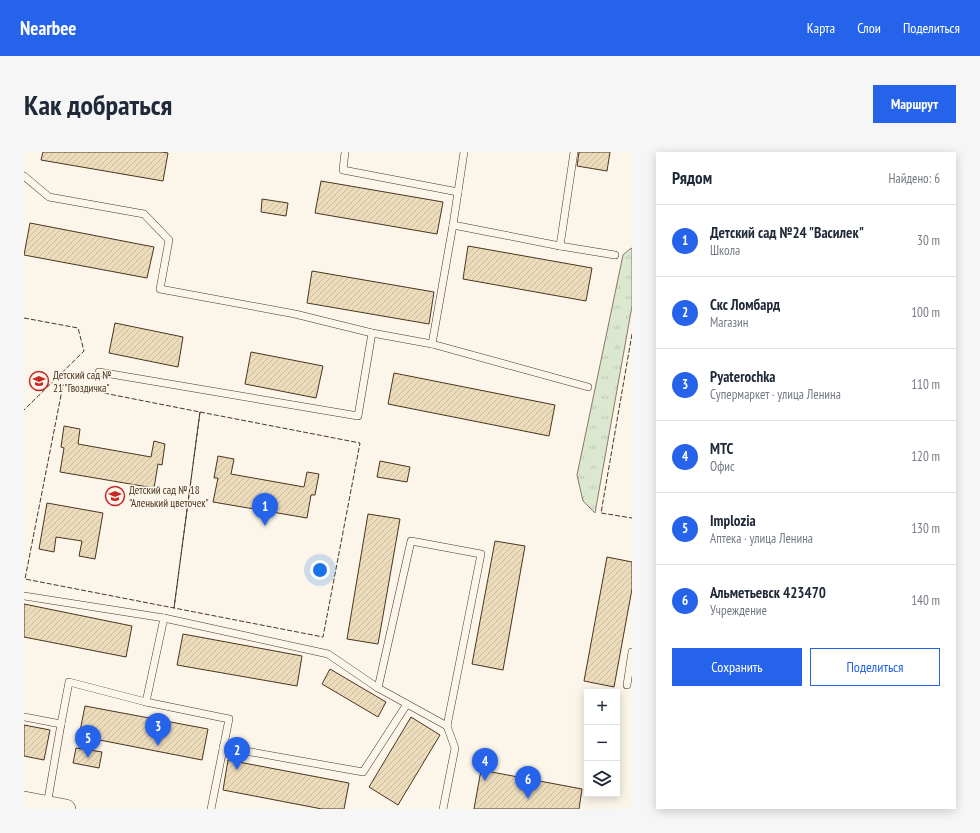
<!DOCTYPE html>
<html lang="ru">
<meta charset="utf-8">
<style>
:root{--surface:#fff;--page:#f6f6f7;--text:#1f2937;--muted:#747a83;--line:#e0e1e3;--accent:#2563eb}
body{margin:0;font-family:"PT Sans Narrow",sans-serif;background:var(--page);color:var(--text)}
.controls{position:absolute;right:12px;bottom:12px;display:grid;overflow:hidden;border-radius:0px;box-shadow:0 2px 10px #0003}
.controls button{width:36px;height:36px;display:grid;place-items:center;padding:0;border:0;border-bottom:1px solid var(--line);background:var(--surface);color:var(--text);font:20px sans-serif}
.you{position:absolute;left:296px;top:418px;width:14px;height:14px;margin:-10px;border:3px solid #fff;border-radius:50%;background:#1a73e8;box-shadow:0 0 0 6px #1a73e833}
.badge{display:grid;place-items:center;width:26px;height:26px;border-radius:50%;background:var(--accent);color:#fff;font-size:13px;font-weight:700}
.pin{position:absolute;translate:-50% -33px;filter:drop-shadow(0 1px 2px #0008)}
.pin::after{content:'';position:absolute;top:21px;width:14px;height:12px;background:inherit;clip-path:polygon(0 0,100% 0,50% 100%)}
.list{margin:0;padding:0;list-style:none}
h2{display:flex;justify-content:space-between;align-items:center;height:52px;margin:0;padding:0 16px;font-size:17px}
h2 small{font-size:13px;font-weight:400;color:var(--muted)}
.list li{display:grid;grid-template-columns:26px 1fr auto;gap:12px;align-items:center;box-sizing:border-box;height:72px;padding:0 16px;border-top:1px solid var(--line)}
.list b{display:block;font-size:15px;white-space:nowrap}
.list p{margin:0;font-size:13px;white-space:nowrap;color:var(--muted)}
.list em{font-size:13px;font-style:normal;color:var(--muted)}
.actions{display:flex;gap:8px;padding:12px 16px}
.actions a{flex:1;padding:9px 0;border:1px solid var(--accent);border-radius:0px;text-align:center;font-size:14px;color:var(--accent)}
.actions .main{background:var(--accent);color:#fff}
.icon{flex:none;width:22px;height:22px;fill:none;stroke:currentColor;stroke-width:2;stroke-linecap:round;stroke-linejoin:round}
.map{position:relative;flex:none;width:608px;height:657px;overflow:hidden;border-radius:0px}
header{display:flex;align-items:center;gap:24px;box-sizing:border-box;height:56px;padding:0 20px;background:var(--accent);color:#fff}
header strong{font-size:19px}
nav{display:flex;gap:22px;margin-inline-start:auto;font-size:14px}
.intro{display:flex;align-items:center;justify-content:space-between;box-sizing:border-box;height:96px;padding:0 24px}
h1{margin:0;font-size:28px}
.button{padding:10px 18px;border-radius:0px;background:var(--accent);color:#fff;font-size:14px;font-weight:700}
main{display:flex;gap:24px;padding:0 24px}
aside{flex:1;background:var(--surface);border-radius:0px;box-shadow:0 2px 10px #0003}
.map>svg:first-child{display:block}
.grass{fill:url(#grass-tufts);stroke:#887966}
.building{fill:url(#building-hatch);stroke:#4a3520}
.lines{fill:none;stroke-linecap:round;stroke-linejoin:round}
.service-casing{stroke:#4a3520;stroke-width:8}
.secondary-casing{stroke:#4a3520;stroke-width:20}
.service{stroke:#fbf6e9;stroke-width:7}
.secondary{stroke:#fbf6e9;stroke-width:19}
.fence{stroke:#4a3520;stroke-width:1;stroke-dasharray:5 2;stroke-linecap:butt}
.labels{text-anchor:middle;stroke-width:3;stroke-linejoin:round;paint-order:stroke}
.poi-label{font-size:11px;fill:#4a3520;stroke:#fbf6e9;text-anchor:start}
</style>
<header>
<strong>Nearbee</strong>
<nav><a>Карта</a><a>Слои</a><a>Поделиться</a></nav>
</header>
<div class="intro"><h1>Как добраться</h1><a class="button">Маршрут</a></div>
<main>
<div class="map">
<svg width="608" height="657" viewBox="0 0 608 657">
<defs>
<pattern id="grass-tufts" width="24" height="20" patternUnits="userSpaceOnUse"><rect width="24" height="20" fill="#dce7d0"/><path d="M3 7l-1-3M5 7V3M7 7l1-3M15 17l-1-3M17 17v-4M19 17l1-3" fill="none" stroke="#bec7b2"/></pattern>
<pattern id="building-hatch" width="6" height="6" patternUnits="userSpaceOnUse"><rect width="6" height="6" fill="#ecdcbc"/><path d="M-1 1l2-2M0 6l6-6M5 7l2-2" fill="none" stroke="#ccbda1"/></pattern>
</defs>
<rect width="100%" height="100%" fill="#fbf6e9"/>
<path class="grass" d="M608,96V154L571,361L559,349L553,323L599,103L606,97Z"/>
<g class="building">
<path d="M19,0H138L144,1L139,29L17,8Z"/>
<path d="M555,0H586L583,19L553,14Z"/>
<path d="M297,29L419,50L413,82L291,61Z"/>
<path d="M238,47L264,51L262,64L237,60Z"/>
<path d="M6,71L130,95L123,126L0,103Z"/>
<path d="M444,94L568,116L562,149L439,127Z"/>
<path d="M288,119L410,140L405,172L283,151Z"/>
<path d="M91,171L159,185L154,215L85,201Z"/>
<path d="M227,200L299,214L292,246L221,232Z"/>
<path d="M370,221L531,253L525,284L364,252Z"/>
<path d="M40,274L56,277L54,292L127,305L130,289L141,292L138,313L134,312L130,336L36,320L40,296L37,295Z"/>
<path d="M194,304L210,307L207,322L280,335L283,320L295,322L291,343H287L283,366L189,350L194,326H190Z"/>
<path d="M356,309L386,315L383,330L353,325Z"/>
<path d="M23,351L79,361L71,407L55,404L58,389L32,385L30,400L15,397Z"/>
<path d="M344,362L376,367L354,492L323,487Z"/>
<path d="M471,389L501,394L479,518L448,512Z"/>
<path d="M583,405L608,410V437L590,535L560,529Z"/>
<path d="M0,452L108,474L102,505L0,485Z"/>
<path d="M159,482L278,504L273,534L153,513Z"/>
<path d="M306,517L362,550L354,565L298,532Z"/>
<path d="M61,554L184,577L178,608L55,584Z"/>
<path d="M387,565L416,583L374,653L345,635Z"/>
<path d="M0,573L26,578L20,608L0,604Z"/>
<path d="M52,596L78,600L75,616L49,611Z"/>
<path d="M204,608L325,631L320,657H298L199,638Z"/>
<path d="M457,618L558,637L555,657H450Z"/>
</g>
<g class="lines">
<g class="service-casing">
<g id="service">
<path d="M321,0L319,18L434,40"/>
<path d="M0,24L25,45L120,62L145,88L136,137L271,162L348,181L408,192L564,235"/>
<path d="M429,73L536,94L591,103"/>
<path d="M536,94L550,0"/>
<path d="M408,192L429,73L440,0"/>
<path d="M75,220L334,264L348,181"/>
<path d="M0,444L140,466L304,502L354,536L423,574"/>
<path d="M603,533L608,500"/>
<path d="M354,536L387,389L457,402L423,574L431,596L419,657"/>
<path d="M122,550L140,466"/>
<path d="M0,565L37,572L45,530L122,550L205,567L187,657"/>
<path d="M199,595L339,620L383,552"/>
<path d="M23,653L37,572"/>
</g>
</g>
<g class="secondary-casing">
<path id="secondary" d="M0,649L42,657"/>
</g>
<use href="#service" class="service"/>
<use href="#secondary" class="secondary"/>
<g class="fence">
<path d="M0,166L54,176L60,199L0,258"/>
<path d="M608,182L577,361L608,366"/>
<path d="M39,233L176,260L150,456L1,427Z"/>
<path d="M176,260L336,291L299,485L150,456Z"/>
</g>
</g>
<defs>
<g id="school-ring" transform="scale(1)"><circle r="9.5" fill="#fbf6e9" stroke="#c62828" stroke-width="1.5"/><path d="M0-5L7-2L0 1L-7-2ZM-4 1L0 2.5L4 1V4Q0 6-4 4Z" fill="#c62828"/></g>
</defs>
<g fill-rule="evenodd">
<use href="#school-ring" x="15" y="229"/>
<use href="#school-ring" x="91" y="344"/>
</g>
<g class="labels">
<g class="poi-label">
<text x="29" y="227">Детский сад №<tspan x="29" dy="13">21 "Гвоздичка"</tspan></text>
<text x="105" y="342">Детский сад № 18<tspan x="105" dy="13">"Аленький цветочек"</tspan></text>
</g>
</g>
</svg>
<div class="controls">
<button>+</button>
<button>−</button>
<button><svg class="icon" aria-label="layers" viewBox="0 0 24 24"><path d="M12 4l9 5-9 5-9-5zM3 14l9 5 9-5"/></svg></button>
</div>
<div class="you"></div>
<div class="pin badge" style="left:241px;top:374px">1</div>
<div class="pin badge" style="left:213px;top:618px">2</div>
<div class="pin badge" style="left:134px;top:594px">3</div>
<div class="pin badge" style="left:461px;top:629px">4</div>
<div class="pin badge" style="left:64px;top:606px">5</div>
<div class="pin badge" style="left:504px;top:647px">6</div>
</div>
<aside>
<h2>Рядом<small>Найдено: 6</small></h2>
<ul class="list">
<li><span class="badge">1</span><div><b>Детский сад №24 &quot;Василек&quot;</b><p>Школа</p></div><em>30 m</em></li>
<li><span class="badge">2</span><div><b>Скс Ломбард</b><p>Магазин</p></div><em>100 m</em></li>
<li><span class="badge">3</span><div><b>Pyaterochka</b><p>Супермаркет · улица Ленина</p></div><em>110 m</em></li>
<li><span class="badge">4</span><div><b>МТС</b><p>Офис</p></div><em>120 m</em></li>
<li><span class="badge">5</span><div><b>Implozia</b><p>Аптека · улица Ленина</p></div><em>130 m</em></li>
<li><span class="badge">6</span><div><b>Альметьевск 423470</b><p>Учреждение</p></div><em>140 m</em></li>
</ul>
<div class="actions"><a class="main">Сохранить</a><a>Поделиться</a></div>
</aside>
</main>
